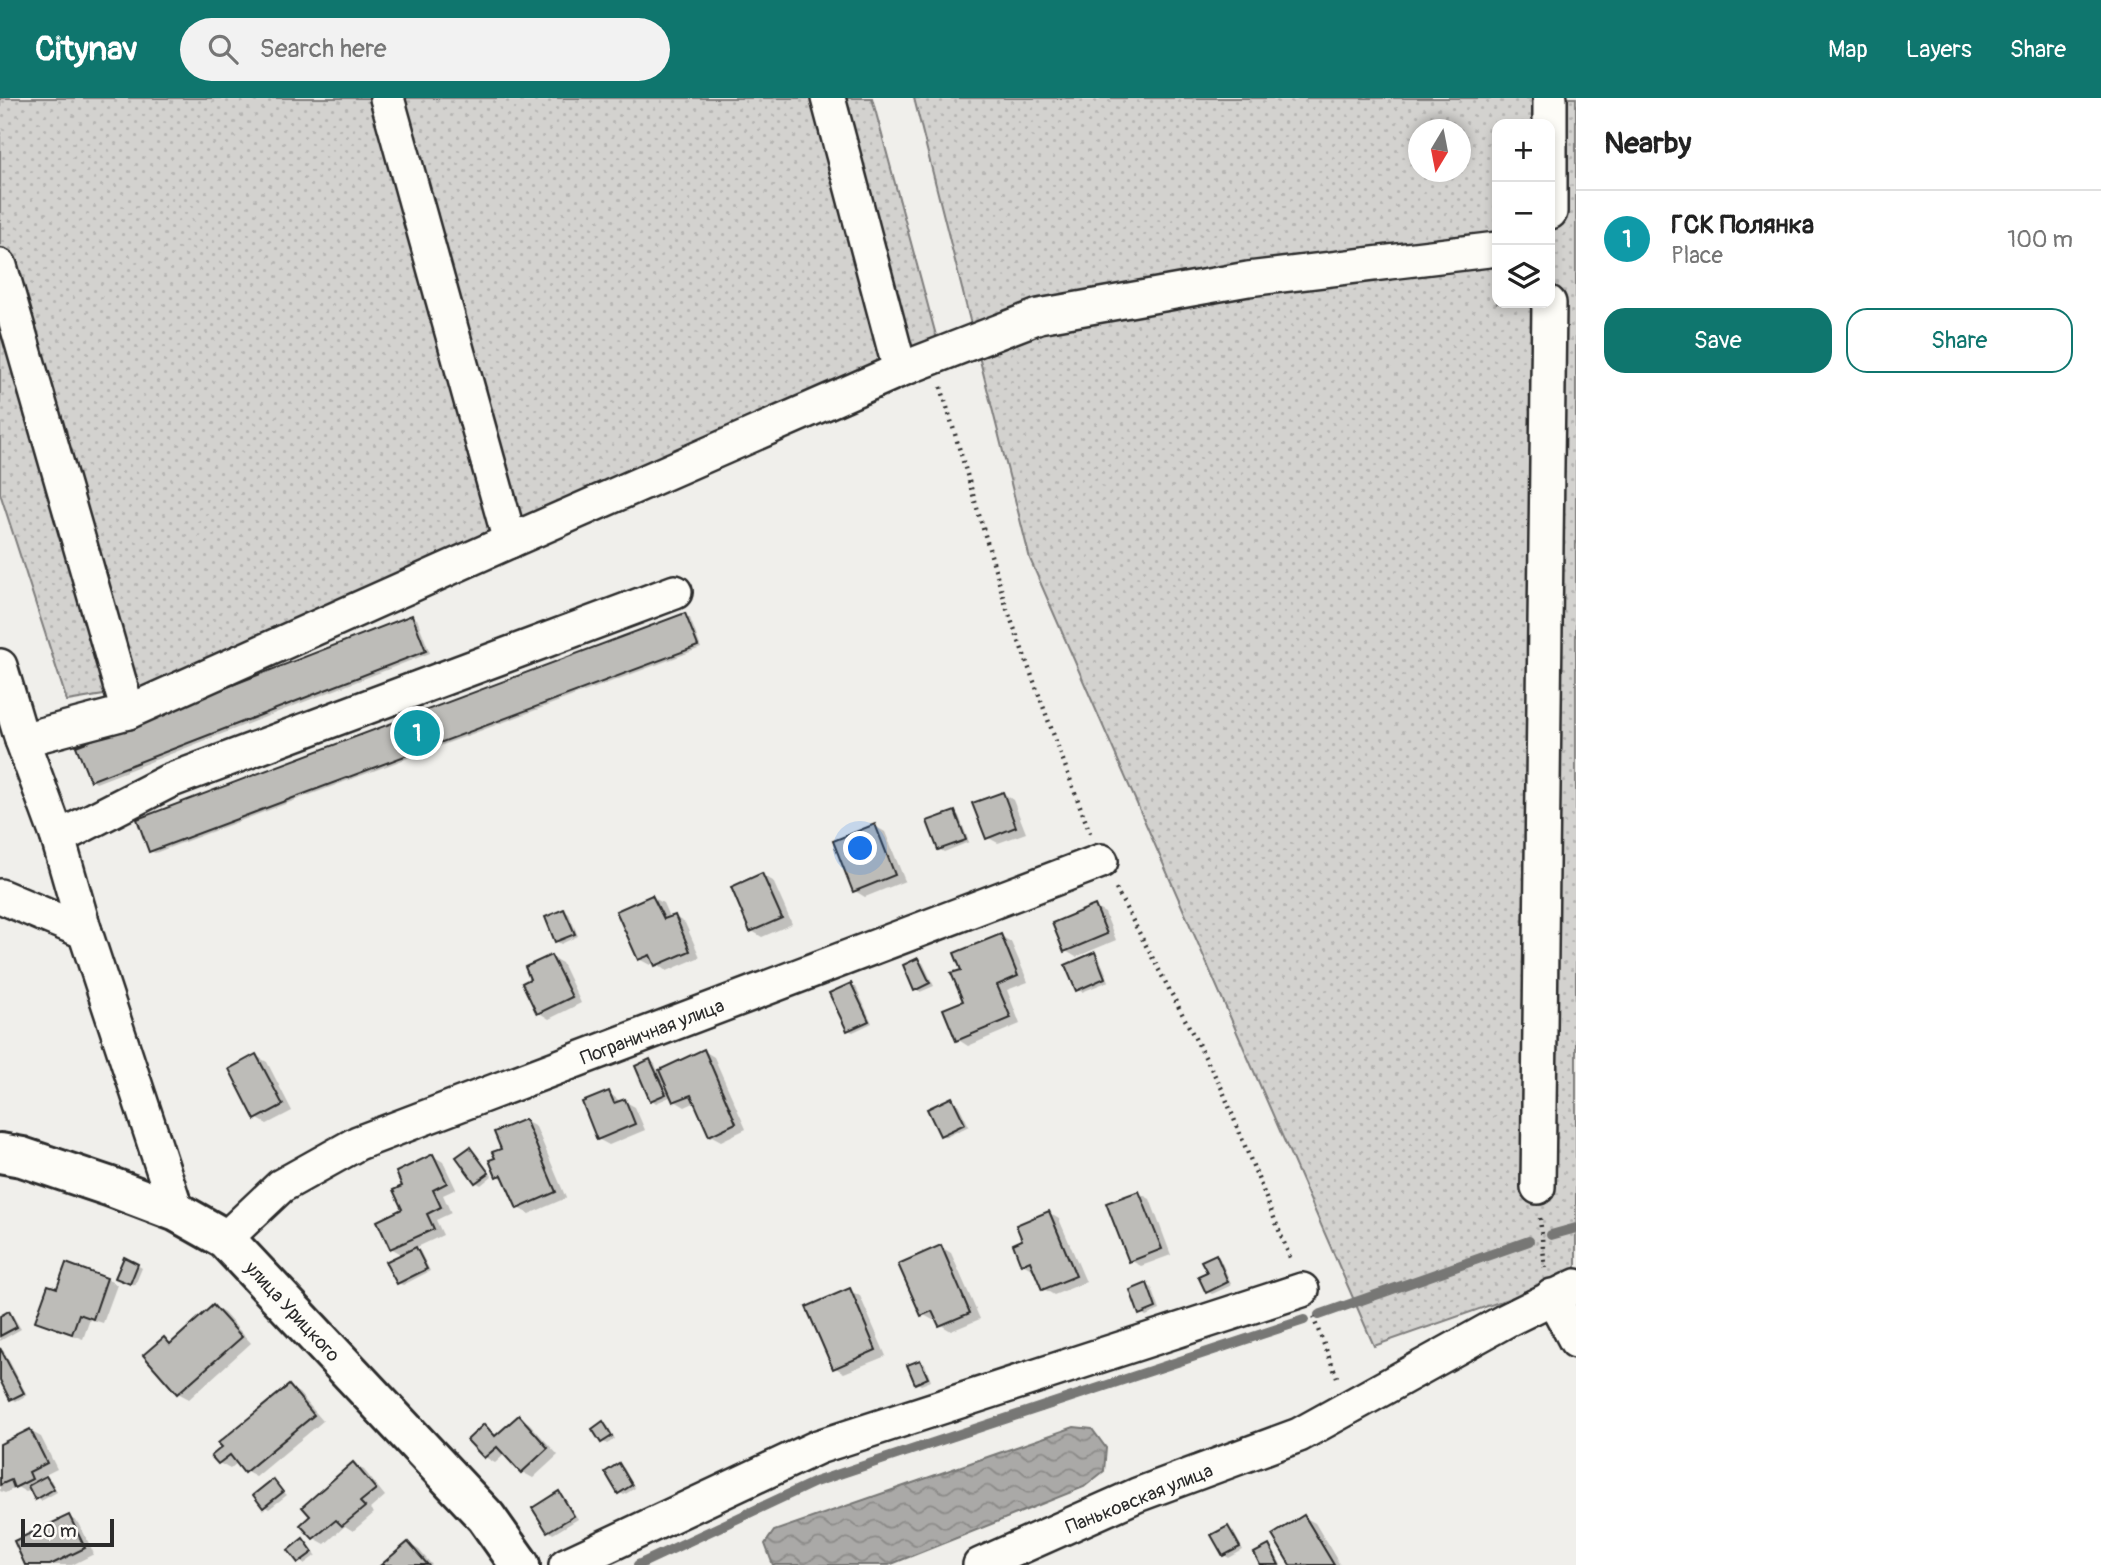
<!DOCTYPE html>
<meta charset="utf-8">
<style>
:root{--surface:#fff;--page:#f2f2f2;--text:#222;--muted:#767676;--line:#e0e0e0;--accent:#0f766e}
body{margin:0;font-family:Pangolin,sans-serif;background:var(--page);color:var(--text)}
.controls{position:absolute;right:21px;top:21px;display:grid;overflow:hidden;border-radius:14px;box-shadow:0 4px 10px #0003}
.controls button{width:63px;height:63px;display:grid;place-items:center;padding:0;border:0;border-bottom:2px solid var(--line);background:var(--surface);color:var(--text);font:35px sans-serif}
.compass{position:absolute;left:1408px;top:21px;width:63px;height:63px;border-radius:50%;background:var(--surface);box-shadow:0 4px 10px #0003;rotate:190deg}
.scale{position:absolute;left:21px;bottom:18px;width:93px;box-sizing:border-box;padding-left:7px;border:4px solid #2b2b2b;border-top:0;font-size:19px;line-height:24px;white-space:nowrap;color:#2b2b2b;-webkit-text-stroke:5px #fdfcf7;paint-order:stroke}
.you{position:absolute;left:861px;top:751px;width:24px;height:24px;margin:-18px;border:5px solid #fff;border-radius:50%;background:#1a73e8;box-shadow:0 0 0 10px #1a73e833}
.badge{display:grid;place-items:center;width:46px;height:46px;border-radius:50%;background:var(--accent);color:#fff;font-size:23px;font-weight:700}
.pin{position:absolute;translate:-50% -50%;border:4px solid #fff;box-shadow:0 2px 7px #0006}
.list{margin:0;padding:0;list-style:none}
h2{display:flex;justify-content:space-between;align-items:center;height:91px;margin:0;padding:0 28px;font-size:30px}
h2 small{font-size:23px;font-weight:400;color:var(--muted)}
.list li{display:grid;grid-template-columns:46px 1fr auto;gap:21px;align-items:center;box-sizing:border-box;height:98px;padding:0 28px;border-top:2px solid var(--line)}
.list b{display:block;font-size:26px;white-space:nowrap}
.list p{margin:0;font-size:23px;white-space:nowrap;color:var(--muted)}
.list em{font-size:23px;font-style:normal;color:var(--muted)}
.actions{display:flex;gap:14px;padding:21px 28px}
.actions a{flex:1;padding:16px 0;border:2px solid var(--accent);border-radius:21px;text-align:center;font-size:24px;color:var(--accent)}
.actions .main{background:var(--accent);color:#fff}
.icon{flex:none;width:38px;height:38px;fill:none;stroke:currentColor;stroke-width:2;stroke-linecap:round;stroke-linejoin:round}
.map{position:relative;flex:none;width:1576px;height:1467px;overflow:hidden}
header{display:flex;align-items:center;gap:42px;box-sizing:border-box;height:98px;padding:0 35px;background:var(--accent);color:#fff}
header strong{font-size:33px}
nav{display:flex;gap:38px;margin-inline-start:auto;font-size:24px}
.search{width:490px;height:63px;background:var(--page);display:flex;align-items:center;gap:18px;box-sizing:border-box;padding:0 24px;border-radius:38px;color:var(--muted);font-size:26px}
main{display:flex}
aside{flex:1;background:var(--surface)}
.map>svg:first-child{display:block}
.grass{fill:url(#grass-dots);stroke:#7f7e7d;stroke-width:2;fill-rule:evenodd}
.water{fill:url(#water-waves);stroke:#777775;stroke-width:2}
.shadow{fill:#0003}
.lines{fill:none;stroke-linecap:round;stroke-linejoin:round}
.stream{stroke:#777775;stroke-width:10}
.building{fill:#bdbcb8;stroke:#2b2b2b;stroke-width:2}
.minor-casing{stroke:#2b2b2b;stroke-width:38}
.major-casing{stroke:#2b2b2b;stroke-width:44}
.path{stroke:#2b2b2b;stroke-width:4.5;stroke-dasharray:2 5;stroke-linecap:butt}
.minor{stroke:#fdfcf7;stroke-width:33}
.major{stroke:#fdfcf7;stroke-width:38}
.labels{text-anchor:middle;stroke-width:7;stroke-linejoin:round;paint-order:stroke}
.street-label{font-size:19px;fill:#2b2b2b;stroke:#fdfcf7}
</style>
<header>
<strong>Citynav</strong>
<div class="search"><svg class="icon" aria-label="search" viewBox="0 0 24 24"><circle cx="10" cy="10" r="6"/><path d="M15 15l6 6"/></svg>Search here</div>
<nav><a>Map</a><a>Layers</a><a>Share</a></nav>
</header>
<main>
<div class="map">
<svg width="1576" height="1467" viewBox="0 0 1576 1467">
<defs>
<pattern id="grass-dots" width="8" height="8" patternUnits="userSpaceOnUse" patternTransform="scale(1.75)"><rect width="8" height="8" fill="#d3d2cf"/><path d="M2 2h.1M6 6h.1" fill="none" stroke="#b5b4b2" stroke-width="1.8" stroke-linecap="round"/></pattern>
<pattern id="water-waves" width="16" height="10" patternUnits="userSpaceOnUse" patternTransform="scale(1.75)"><rect width="16" height="10" fill="#aaa9a7"/><path d="M0 5q4-4 8 0t8 0" fill="none" stroke="#8b8a88"/></pattern>
</defs>
<rect width="100%" height="100%" fill="#f0efeb"/>
<filter id="ink" filterUnits="userSpaceOnUse"><feTurbulence type="fractalNoise" baseFrequency=".0143" numOctaves="2"/><feDisplacementMap in="SourceGraphic" scale="14" xChannelSelector="R" yChannelSelector="G"/><feConvolveMatrix kernelMatrix="1 2 1 2 8 2 1 2 1" color-interpolation-filters="sRGB"/></filter>
<g filter="url(#ink)">
<g class="grass">
<path d="M0,0H872L938,245L140,591L67,603L0,395Z"/>
<path d="M914,0H1576V1177L1374,1248L1030,461ZM1497,26H1550V205H1497ZM1419,32H1461V74H1419Z"/>
</g>
<path class="water" d="M1074,1329L1092,1331L1106,1350L1104,1373L1084,1389L889,1467H773L765,1446L774,1433Z"/>
<g class="shadow">
<path d="M685,517L690,520L701,550L155,755L150,753Z"/>
<path d="M412,519L417,521L430,555L96,685L92,682Z"/>
<path d="M1003,695L1013,702L1026,735L998,745L987,739Z"/>
<path d="M955,715L959,718L969,744L944,754L939,751Z"/>
<path d="M875,728L885,734L905,783L865,799L855,793Z"/>
<path d="M762,777L773,783L792,826L762,839L752,833Z"/>
<path d="M652,799L663,805L670,821L675,819L685,825L700,859L667,873L655,864L650,867L639,861Z"/>
<path d="M1094,809L1105,815L1116,842L1076,859L1066,853Z"/>
<path d="M564,813L569,816L578,838L561,846L556,843Z"/>
<path d="M1001,838L1011,844L1028,884L1007,892L1020,926L968,948L957,941L965,904L963,873Z"/>
<path d="M1095,856L1099,859L1109,883L1082,894L1077,891Z"/>
<path d="M551,859L562,865L581,905L549,921L538,914L533,882Z"/>
<path d="M918,862L923,865L934,888L920,894L916,891Z"/>
<path d="M851,887L856,889L872,925L853,934L848,932Z"/>
<path d="M704,953L714,959L746,1031L721,1043L710,1037L696,1004L685,1009L675,1003L672,998L656,1005L652,1002L650,963L655,966L658,974Z"/>
<path d="M256,958L267,964L292,1013L267,1026L256,1020Z"/>
<path d="M609,995L621,1004L624,1003L635,1009L645,1032L609,1047L598,1041Z"/>
<path d="M952,1001L957,1004L969,1028L946,1039L941,1037Z"/>
<path d="M525,1023L536,1029L566,1100L529,1116L518,1110L506,1082L498,1078L497,1061Z"/>
<path d="M470,1051L475,1054L492,1078L481,1087L476,1084Z"/>
<path d="M433,1058L443,1064L456,1091L443,1097L451,1115L436,1122L443,1137L415,1150L420,1153L430,1173L403,1187L398,1185L403,1157L391,1150L404,1112L405,1088Z"/>
<path d="M1139,1095L1150,1101L1171,1157L1141,1168L1130,1162Z"/>
<path d="M1049,1115L1059,1121L1086,1184L1054,1197L1044,1191L1035,1171L1033,1172L1023,1166L1024,1143Z"/>
<path d="M941,1149L951,1155L980,1221L951,1233L941,1227L938,1220L933,1222L922,1216Z"/>
<path d="M1216,1158L1220,1161L1232,1187L1212,1196L1207,1193L1209,1175Z"/>
<path d="M137,1167L142,1170L135,1187L122,1182Z"/>
<path d="M107,1181L117,1187L103,1225L90,1221L83,1241L47,1228L37,1222L58,1192Z"/>
<path d="M1147,1187L1152,1190L1160,1212L1146,1218L1141,1215Z"/>
<path d="M849,1192L860,1198L886,1258L844,1275L834,1269Z"/>
<path d="M213,1209L224,1215L251,1245L189,1301L178,1295L164,1241L172,1246Z"/>
<path d="M9,1215L13,1218L21,1231L0,1243V1220Z"/>
<path d="M0,1251L4,1253L27,1297L16,1303L12,1301L0,1279Z"/>
<path d="M920,1264L925,1266L931,1283L921,1287L916,1284Z"/>
<path d="M289,1289L299,1295L323,1323L256,1379L245,1373L238,1364L230,1371L219,1365L214,1358Z"/>
<path d="M519,1319L529,1325L558,1357L533,1380L522,1374L505,1356L495,1365L485,1359L484,1328L498,1338Z"/>
<path d="M603,1326L608,1328L615,1341L607,1346L602,1343Z"/>
<path d="M30,1333L41,1339L57,1371L43,1378L51,1382L57,1394L41,1403L36,1400L32,1392L26,1394L17,1389L5,1395L0,1393V1348Z"/>
<path d="M353,1366L364,1372L385,1398L370,1411L374,1415L353,1433L345,1428L325,1446L314,1440Z"/>
<path d="M619,1367L624,1370L635,1390L624,1397L619,1394Z"/>
<path d="M273,1383L287,1397L269,1411L264,1408Z"/>
<path d="M559,1395L563,1398L578,1421L553,1436L549,1433L535,1410Z"/>
<path d="M69,1419L79,1425L94,1456L72,1467H27Z"/>
<path d="M1304,1419L1315,1425L1340,1467H1292Z"/>
<path d="M1228,1430L1233,1433L1243,1452L1229,1460L1224,1457Z"/>
<path d="M303,1443L308,1445L316,1457L304,1466L299,1463Z"/>
<path d="M409,1446L419,1452L432,1467H384Z"/>
<path d="M1269,1449L1273,1452L1281,1467H1262Z"/>
</g>
<g class="lines">
<g class="stream">
<path d="M1551,1137L1576,1130"/>
<path d="M1319,1217L1529,1143"/>
<path d="M638,1467L815,1384L1304,1222"/>
</g>
</g>
<g class="building">
<path d="M685,515L698,548L149,754L137,721Z"/>
<path d="M412,517L426,553L90,683L76,648Z"/>
<path d="M1003,694L1016,729L986,741L972,705Z"/>
<path d="M955,713L966,742L938,752L927,723Z"/>
<path d="M875,726L895,777L853,794L833,743Z"/>
<path d="M762,775L782,820L750,834L731,789Z"/>
<path d="M652,797L664,821L675,817L690,853L655,868L650,857L638,862L616,813Z"/>
<path d="M1095,807L1107,836L1064,854L1052,825Z"/>
<path d="M564,811L575,836L555,844L545,819Z"/>
<path d="M1001,836L1018,878L997,887L1011,920L956,943L943,911L963,903L951,875L961,872L954,855Z"/>
<path d="M1095,854L1105,880L1076,893L1065,867Z"/>
<path d="M551,857L572,899L537,916L522,885L530,881L525,869Z"/>
<path d="M918,860L930,885L914,893L903,867Z"/>
<path d="M851,885L869,923L847,933L829,895Z"/>
<path d="M704,951L736,1025L709,1038L691,997L673,1004L659,972Z"/>
<path d="M256,956L283,1007L255,1022L229,971Z"/>
<path d="M650,961L666,996L650,1003L635,968Z"/>
<path d="M609,993L614,1005L625,1001L635,1026L597,1042L582,1004Z"/>
<path d="M952,999L965,1026L940,1038L927,1011Z"/>
<path d="M525,1021L556,1094L517,1111L502,1077L496,1079L489,1062L495,1060L492,1054L501,1051L494,1034Z"/>
<path d="M470,1049L489,1075L475,1085L456,1059Z"/>
<path d="M433,1056L447,1085L433,1092L441,1109L427,1116L434,1131L390,1151L377,1123L402,1111L393,1092L402,1088L396,1074Z"/>
<path d="M1139,1093L1162,1151L1129,1164L1106,1105Z"/>
<path d="M1049,1113L1076,1178L1042,1192L1030,1163L1021,1167L1013,1146L1022,1142L1016,1127Z"/>
<path d="M941,1147L970,1215L939,1228L932,1213L921,1218L898,1166Z"/>
<path d="M416,1149L427,1171L397,1186L385,1164Z"/>
<path d="M1216,1156L1228,1184L1206,1195L1198,1178L1207,1174L1201,1163Z"/>
<path d="M124,1159L138,1166L130,1186L115,1180Z"/>
<path d="M66,1165L107,1180L93,1221L79,1216L72,1236L35,1223L48,1187L57,1190Z"/>
<path d="M1147,1185L1156,1210L1139,1217L1130,1192Z"/>
<path d="M850,1190L876,1252L833,1271L806,1209Z"/>
<path d="M213,1207L242,1239L177,1296L143,1257L164,1239L170,1246Z"/>
<path d="M9,1213L17,1229L0,1238V1218Z"/>
<path d="M0,1250L24,1295L10,1302L0,1282Z"/>
<path d="M920,1262L928,1280L915,1286L907,1267Z"/>
<path d="M289,1287L314,1317L244,1375L230,1357L218,1366L211,1358L222,1349L218,1345Z"/>
<path d="M519,1317L548,1350L521,1375L497,1349L484,1360L467,1342L484,1326L495,1338Z"/>
<path d="M603,1323L612,1338L601,1345L592,1331Z"/>
<path d="M30,1331L47,1365L29,1374L32,1381L14,1390L11,1382L0,1387V1346Z"/>
<path d="M353,1364L376,1391L360,1404L365,1409L342,1428L336,1422L313,1441L300,1427L310,1418L302,1409Z"/>
<path d="M619,1365L632,1387L618,1396L605,1374Z"/>
<path d="M46,1378L54,1391L35,1402L28,1388Z"/>
<path d="M273,1381L283,1394L263,1410L253,1397Z"/>
<path d="M559,1393L574,1418L547,1434L532,1410Z"/>
<path d="M69,1417L85,1450L50,1467H25L14,1443Z"/>
<path d="M1304,1417L1334,1467H1290L1272,1437Z"/>
<path d="M1228,1428L1240,1449L1223,1458L1211,1437Z"/>
<path d="M303,1440L313,1454L298,1465L288,1452Z"/>
<path d="M408,1444L428,1467H381Z"/>
<path d="M1269,1447L1279,1467H1260L1254,1455Z"/>
</g>
<g class="lines">
<g class="minor-casing">
<g id="minor">
<path d="M387,0L510,443"/>
<path d="M828,0L900,272"/>
<path d="M1550,114V0"/>
<path d="M0,168L128,614"/>
<path d="M0,568L22,642L58,740L85,834L177,1114"/>
<path d="M22,642L128,614L510,443L900,272L1039,218L1248,181L1497,151"/>
<path d="M58,740L169,683L675,494"/>
<path d="M0,798L85,834"/>
<path d="M1538,1089L1549,205"/>
<path d="M225,1141L281,1088L358,1045L1101,763"/>
<path d="M1552,1198L1576,1243"/>
<path d="M566,1467L818,1349L1302,1192"/>
<path d="M980,1467L1137,1397L1299,1337L1505,1223L1576,1188"/>
</g>
</g>
<g class="major-casing">
<path id="major" d="M0,1055L22,1059L111,1089L177,1114L225,1141L486,1419L520,1467"/>
</g>
<g class="path">
<path d="M941,289L1007,511L1090,735"/>
<path d="M1116,791L1222,991L1291,1162"/>
<path d="M1540,1120L1545,1170"/>
<path d="M1313,1219L1337,1279"/>
</g>
<use href="#minor" class="minor"/>
<use href="#major" class="major"/>
</g>
</g>
<g class="labels">
<g class="street-label">
<text transform="translate(652 933) rotate(-21)" y="7">Пограничная улица</text>
<text transform="translate(293 1213) rotate(47)" y="7">улица Урицкого</text>
<text transform="translate(1139 1400) rotate(-22)" y="7">Паньковская улица</text>
</g>
</g>
</svg>
<div class="controls">
<button>+</button>
<button>−</button>
<button><svg class="icon" aria-label="layers" viewBox="0 0 24 24"><path d="M12 4l9 5-9 5-9-5zM3 14l9 5 9-5"/></svg></button>
</div>
<svg class="compass" viewBox="-18 -18 36 36"><path d="M0-13l5 13h-10z" fill="#e53935"/><path d="M0 13l5-13h-10z" fill="#767676"/></svg>
<div class="scale">20 m</div>
<div class="you"></div>
<div class="pin badge" style="left:417px;top:635px;background:#0f9aa8">1</div>
</div>
<aside>
<h2>Nearby<small></small></h2>
<ul class="list">
<li><span class="badge" style="background:#0f9aa8">1</span><div><b>ГСК Полянка</b><p>Place</p></div><em>100 m</em></li>
</ul>
<div class="actions"><a class="main">Save</a><a>Share</a></div>
</aside>
</main>
